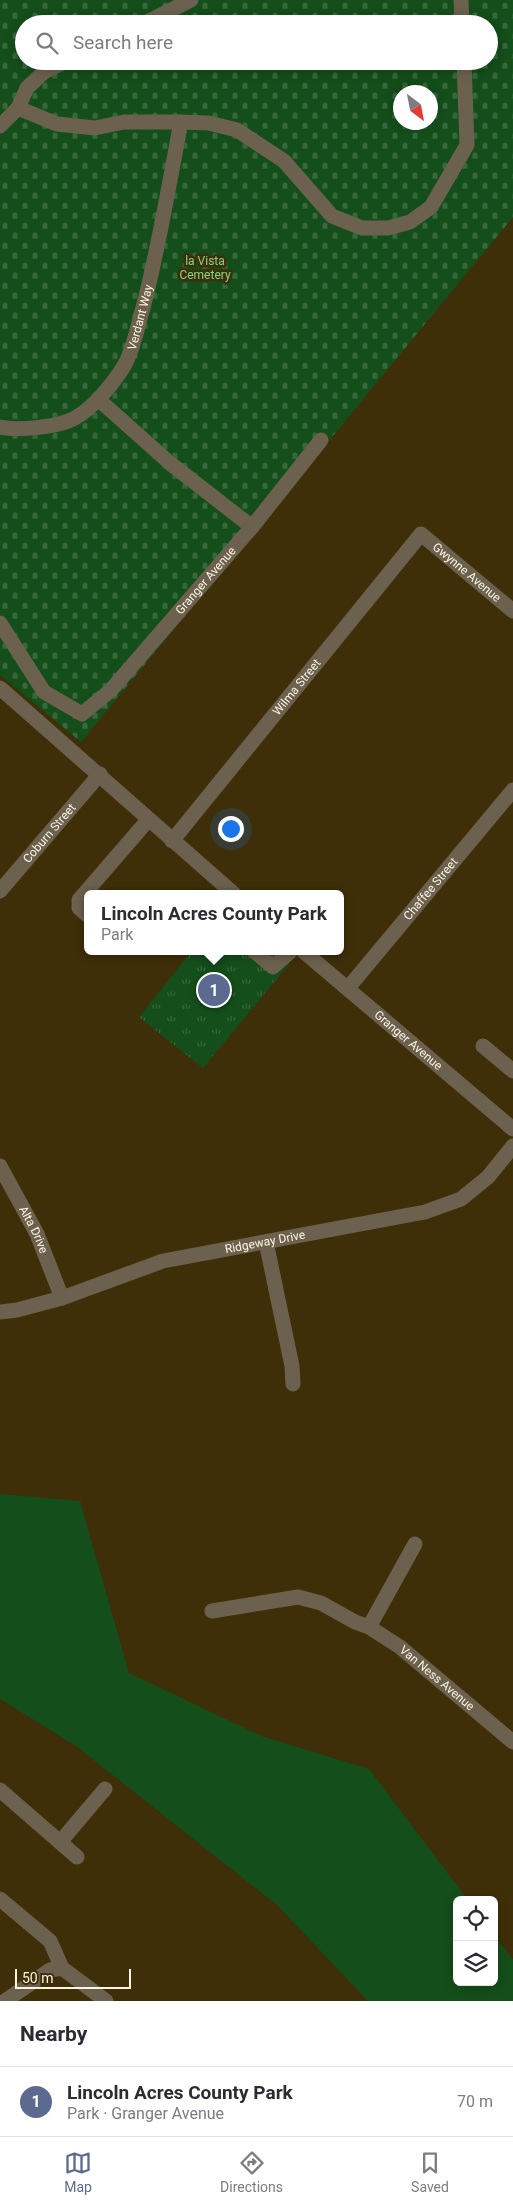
<!DOCTYPE html>
<meta charset="utf-8">
<style>
:root{--surface:#fff;--page:#f7f7f7;--text:#2b2b33;--muted:#7c7c81;--line:#e1e1e2;--accent:#5b6a8e}
body{margin:0;font-family:Roboto,sans-serif;background:var(--page);color:var(--text)}
.controls{position:absolute;right:15px;bottom:15px;display:grid;overflow:hidden;border-radius:8px;box-shadow:0 2px 12px #0003}
.controls button{width:45px;height:45px;display:grid;place-items:center;padding:0;border:0;border-bottom:1px solid var(--line);background:var(--surface);color:var(--text);font:25px sans-serif}
.compass{position:absolute;left:393px;top:85px;width:45px;height:45px;border-radius:50%;background:var(--surface);box-shadow:0 2px 12px #0003;rotate:148deg}
.scale{position:absolute;left:15px;bottom:12px;width:116px;box-sizing:border-box;padding-left:5px;border:2px solid #fef4e0;border-top:0;font-size:14px;line-height:18px;white-space:nowrap;color:#fef4e0;-webkit-text-stroke:4px #3f2f09;paint-order:stroke}
.you{position:absolute;left:230px;top:828px;width:18px;height:18px;margin:-12px;border:4px solid #fff;border-radius:50%;background:#1a73e8;box-shadow:0 0 0 8px #1a73e833}
.badge{display:grid;place-items:center;width:32px;height:32px;border-radius:50%;background:var(--accent);color:#fff;font-size:16px;font-weight:700}
.pin{position:absolute;translate:-50% -50%;border:2px solid #fff;box-shadow:0 1px 5px #0006}
.popup{position:absolute;left:84px;top:890px;width:260px;height:65px;box-sizing:border-box;display:grid;place-content:center;border-radius:8px;background:var(--surface);filter:drop-shadow(0 1px 4px #0005);font-size:16px;white-space:nowrap;color:var(--muted)}
.popup b{font-size:19px;color:var(--text)}
.popup::after{content:'';position:absolute;left:50%;top:100%;margin-left:-10px;border:10px solid transparent;border-top-color:var(--surface)}
.list{margin:0;padding:0;list-style:none}
h2{display:flex;justify-content:space-between;align-items:center;height:65px;margin:0;padding:0 20px;font-size:21px}
h2 small{font-size:16px;font-weight:400;color:var(--muted)}
.list li{display:grid;grid-template-columns:32px 1fr auto;gap:15px;align-items:center;box-sizing:border-box;height:70px;padding:0 20px;border-top:1px solid var(--line)}
.list b{display:block;font-size:19px;white-space:nowrap}
.list p{margin:0;font-size:16px;white-space:nowrap;color:var(--muted)}
.list em{font-size:16px;font-style:normal;color:var(--muted)}
.icon{flex:none;width:28px;height:28px;fill:none;stroke:currentColor;stroke-width:2;stroke-linecap:round;stroke-linejoin:round}
.map{position:relative;flex:none;width:513px;height:2001px;overflow:hidden}
.search{position:absolute;background:var(--surface);box-shadow:0 2px 12px #0003;left:15px;right:15px;top:15px;height:55px;display:flex;align-items:center;gap:12px;box-sizing:border-box;padding:0 18px;border-radius:28px;color:var(--muted);font-size:19px}
.sheet{height:135px;background:var(--surface)}
nav{display:flex;justify-content:space-around;align-items:center;box-sizing:border-box;height:70px;border-top:1px solid var(--line);background:var(--surface);font-size:14px;color:var(--muted)}
nav a{display:grid;justify-items:center;gap:2px}
nav .on{color:var(--accent)}
.map>svg:first-child{display:block}
.green{fill:#144e1a}
.cemetery{fill:url(#cemetery-stones);fill-rule:evenodd}
.park{fill:url(#park-tufts)}
.lines{fill:none;stroke-linecap:round;stroke-linejoin:round}
.minor{stroke:#6b614e;stroke-width:15}
.labels{text-anchor:middle;stroke-width:5;stroke-linejoin:round;paint-order:stroke}
.park-label{font-size:12px;fill:#83d685;stroke:#3f2f09}
.street-label{font-size:12px;fill:#fef4e0;stroke:#3f2f09}
</style>
<div class="map">
<svg width="513" height="2001" viewBox="0 0 513 2001">
<defs>
<pattern id="cemetery-stones" width="16" height="16" patternUnits="userSpaceOnUse" patternTransform="scale(1.25)"><rect width="16" height="16" fill="#144e1a"/><path d="M2 7V4a2 2 0 0 1 4 0v3zM10 15v-3a2 2 0 0 1 4 0v3z" fill="#37683b"/></pattern>
<pattern id="park-tufts" width="24" height="20" patternUnits="userSpaceOnUse" patternTransform="scale(1.25)"><rect width="24" height="20" fill="#144e1a"/><path d="M3 7l-1-3M5 7V3M7 7l1-3M15 17l-1-3M17 17v-4M19 17l1-3" fill="none" stroke="#37683b"/></pattern>
</defs>
<rect width="100%" height="100%" fill="#3f2f09"/>
<path class="green" d="M0,1494L80,1501L129,1673L261,1736L369,1769L468,1900H457V1982H494V1935L513,1960V2001H368L277,1905L76,1746L0,1699Z"/>
<path class="cemetery" d="M0,0H513V217L81,742L0,675ZM24,24H489V61H24ZM400,92H430V122H400Z"/>
<path class="park" d="M192,951H276L290,963L203,1068L139,1017Z"/>
<g class="lines">
<g class="minor">
<path d="M461,0L462,24"/>
<path d="M143,24L191,0"/>
<path d="M18,108L57,124L95,128L124,122H181L209,123L237,130L284,161L332,216L362,228H388L410,222L431,207L467,145L464,61"/>
<path d="M0,126L18,108L27,88L44,72L66,61"/>
<path d="M98,399L171,464L252,527"/>
<path id="s1" d="M0,427C18,431 59,427 75,418C93,408 113,384 124,366C134,349 137,327 143,308C159,247 169,184 181,122"/>
<path id="s2" d="M0,623L44,692L82,714L111,690L252,527L321,440"/>
<path d="M0,688L234,894"/>
<path id="s3" d="M172,841L421,534L513,611"/>
<path id="s4" d="M0,891L100,774"/>
<path d="M88,916L79,908V900L148,820"/>
<path d="M254,951L273,967L291,951"/>
<path id="s5" d="M303,951L513,1129"/>
<path id="s6" d="M348,988L513,790"/>
<path d="M483,1046L513,1071"/>
<path id="s7" d="M0,1166L37,1234L62,1298"/>
<path d="M266,1242L292,1366L293,1384"/>
<path id="s8" d="M0,1312L17,1310L62,1298L163,1261L425,1212L461,1199L488,1177L513,1146"/>
<path id="s9" d="M212,1611L298,1597L321,1603L355,1622L369,1627L400,1647L513,1742"/>
<path d="M369,1627L415,1544"/>
<path d="M0,1790L77,1857"/>
<path d="M61,1841L105,1789"/>
<path d="M0,1899L50,1941L62,1968"/>
<path d="M5,2001L50,1970L62,1968L106,2001"/>
</g>
</g>
<g class="labels">
<g class="park-label">
<text x="205" y="265">la Vista<tspan x="205" dy="14">Cemetery</tspan></text>
</g>
<g class="street-label">
<text dy="4" stroke="none"><textPath href="#s1" startOffset="200">Verdant Way</textPath></text>
<text dy="4" stroke="none"><textPath href="#s3" startOffset="455">Gwynne Avenue</textPath></text>
<text dy="4" stroke="none"><textPath href="#s2" startOffset="308">Granger Avenue</textPath></text>
<text dy="4" stroke="none"><textPath href="#s3" startOffset="198">Wilma Street</textPath></text>
<text dy="4" stroke="none"><textPath href="#s4" startOffset="76">Coburn Street</textPath></text>
<text dy="4" stroke="none"><textPath href="#s6" startOffset="129">Chaffee Street</textPath></text>
<text dy="4" stroke="none"><textPath href="#s5" startOffset="138">Granger Avenue</textPath></text>
<text dy="4" stroke="none"><textPath href="#s7" startOffset="72">Alta Drive</textPath></text>
<text dy="4" stroke="none"><textPath href="#s8" startOffset="275">Ridgeway Drive</textPath></text>
<text dy="4" stroke="none"><textPath href="#s9" startOffset="250">Van Ness Avenue</textPath></text>
</g>
</g>
</svg>
<div class="controls">
<button><svg class="icon" aria-label="locate" viewBox="0 0 24 24"><circle cx="12" cy="12" r="6"/><path d="M12 2v4M12 18v4M2 12h4M18 12h4"/></svg></button>
<button><svg class="icon" aria-label="layers" viewBox="0 0 24 24"><path d="M12 4l9 5-9 5-9-5zM3 14l9 5 9-5"/></svg></button>
</div>
<svg class="compass" viewBox="-18 -18 36 36"><path d="M0-13l5 13h-10z" fill="#e53935"/><path d="M0 13l5-13h-10z" fill="#7c7c81"/></svg>
<div class="scale">50 m</div>
<div class="you"></div>
<div class="pin badge" style="left:214px;top:990px">1</div>
<div class="popup"><b>Lincoln Acres County Park</b>Park</div>
<div class="search"><svg class="icon" aria-label="search" viewBox="0 0 24 24"><circle cx="10" cy="10" r="6"/><path d="M15 15l6 6"/></svg>Search here</div>
</div>
<section class="sheet">
<h2>Nearby<small></small></h2>
<ul class="list">
<li><span class="badge">1</span><div><b>Lincoln Acres County Park</b><p>Park · Granger Avenue</p></div><em>70 m</em></li>
</ul>
</section>
<nav>
<a class="on"><svg class="icon" aria-label="map" viewBox="0 0 24 24"><path d="M3 6l6-2 6 2 6-2v14l-6 2-6-2-6 2zM9 4v14M15 6v14"/></svg>Map</a>
<a><svg class="icon" aria-label="directions" viewBox="0 0 24 24"><path d="M12 3l9 9-9 9-9-9zM9 14v-3h6M13 9l2 2-2 2"/></svg>Directions</a>
<a><svg class="icon" aria-label="saved" viewBox="0 0 24 24"><path d="M7 4h10v16l-5-4-5 4z"/></svg>Saved</a>
</nav>
